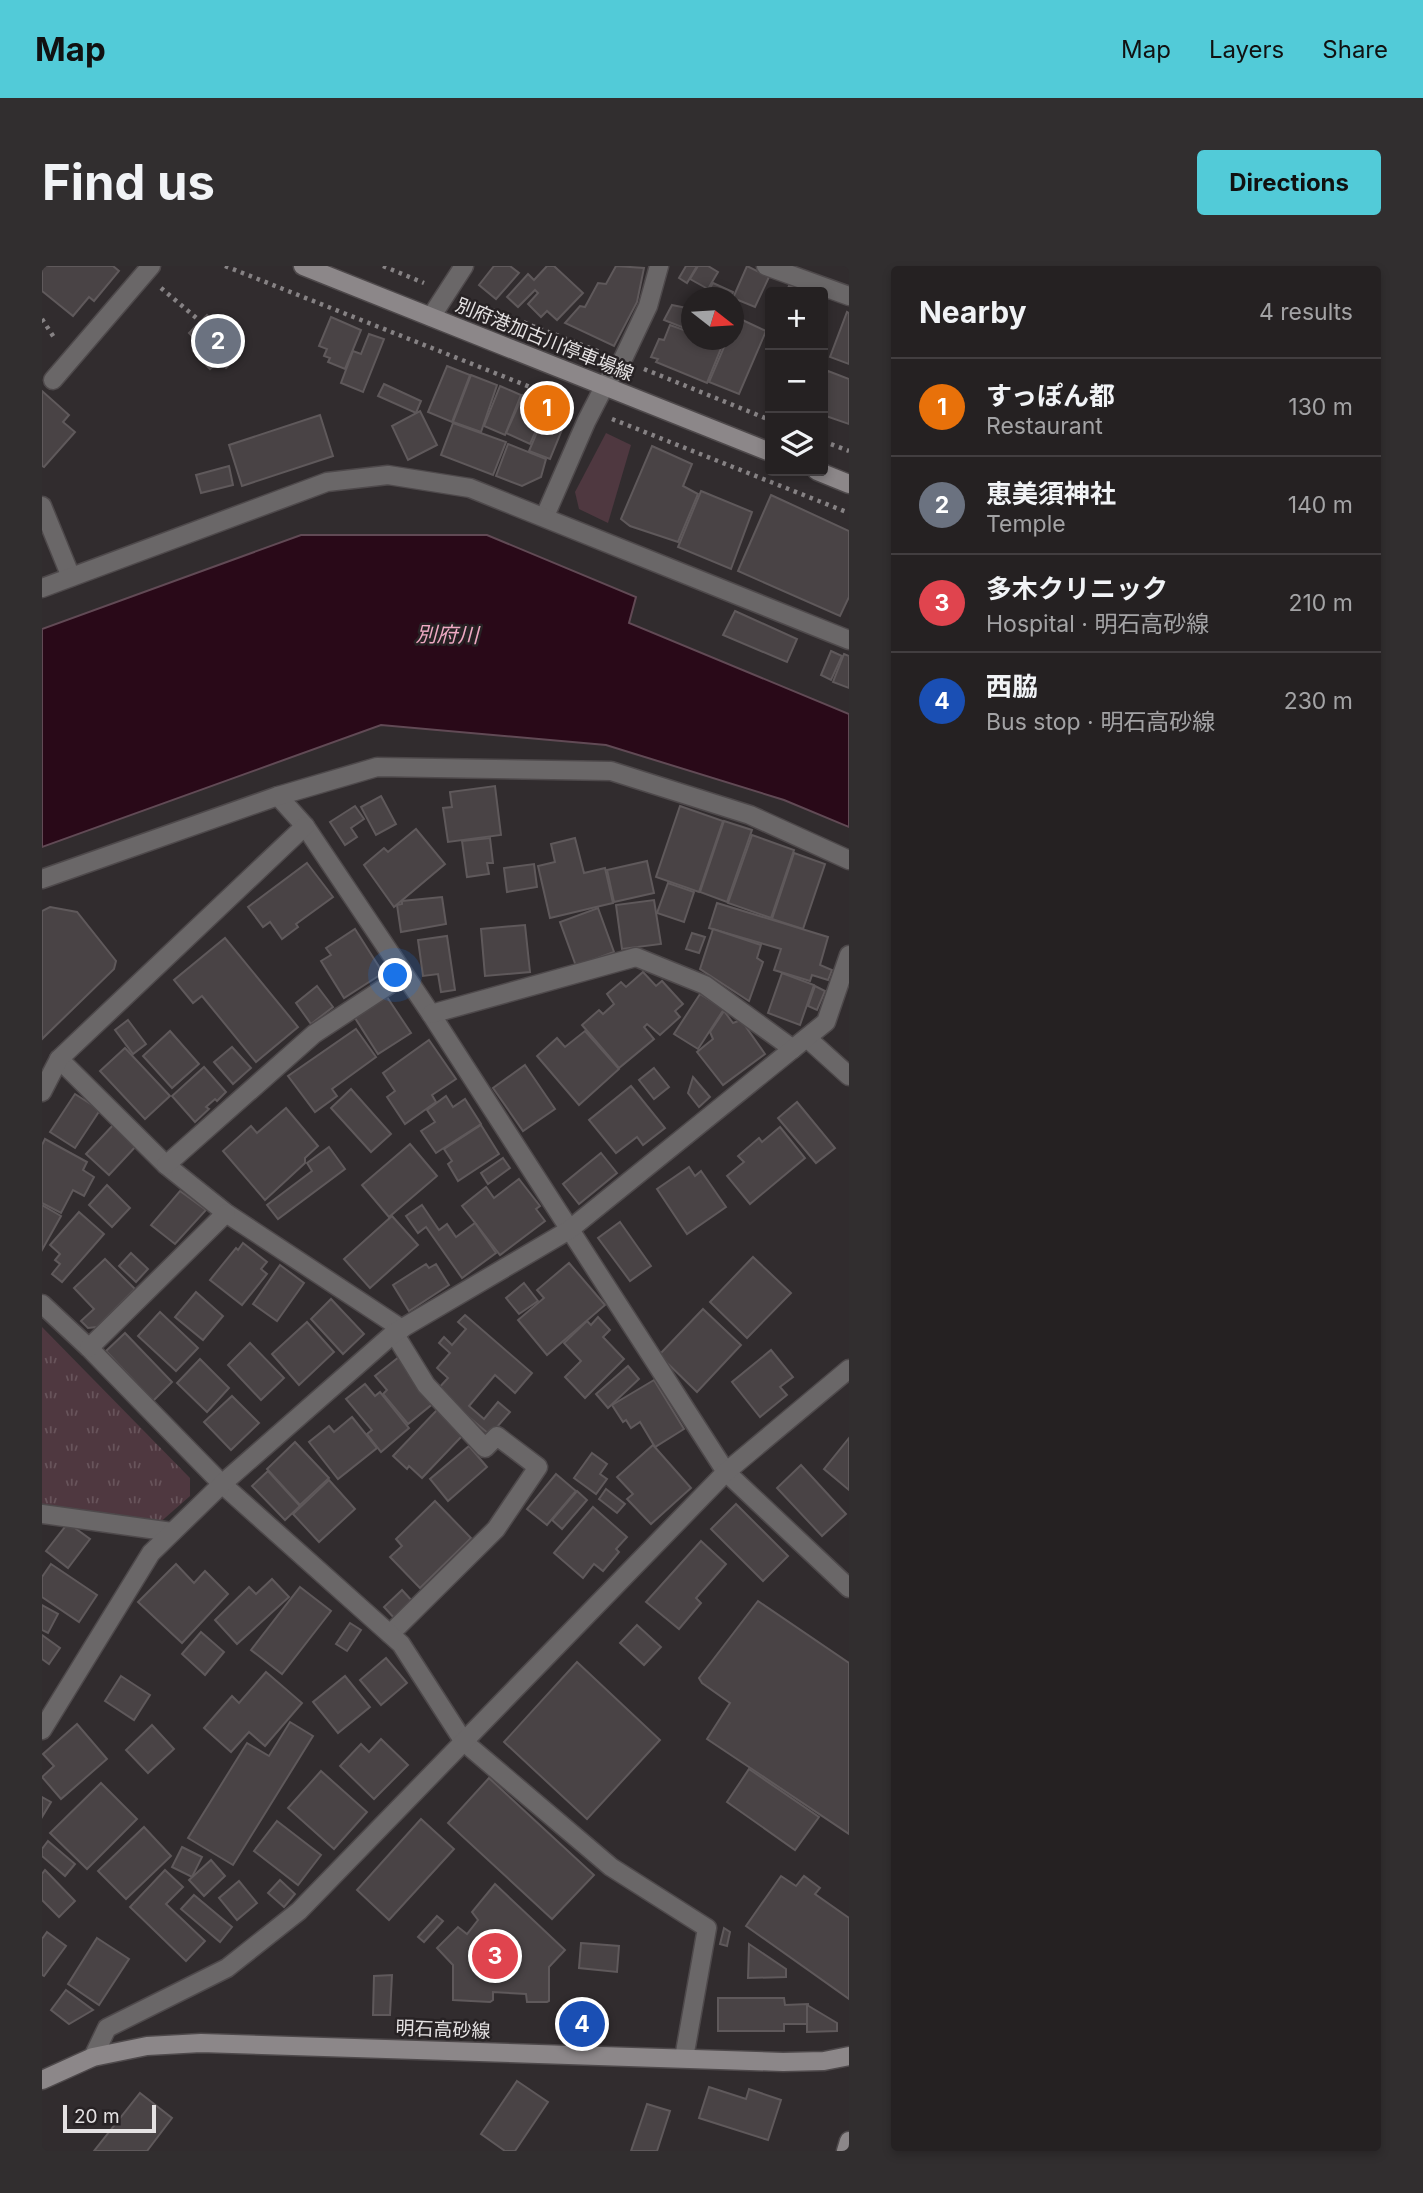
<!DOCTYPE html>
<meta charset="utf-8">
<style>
:root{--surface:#252122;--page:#312e2f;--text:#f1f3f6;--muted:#a3a3a5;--line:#423e40;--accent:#52cbd8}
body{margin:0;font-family:Inter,"Noto Sans JP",sans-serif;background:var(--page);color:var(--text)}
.controls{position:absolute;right:21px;top:21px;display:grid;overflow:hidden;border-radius:7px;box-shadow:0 4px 10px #0003}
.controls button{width:63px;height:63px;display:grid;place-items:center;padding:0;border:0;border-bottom:2px solid var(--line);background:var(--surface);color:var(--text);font:35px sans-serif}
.compass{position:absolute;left:639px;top:21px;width:63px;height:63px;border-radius:50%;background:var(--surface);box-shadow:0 4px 10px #0003;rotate:107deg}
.scale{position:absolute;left:21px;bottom:18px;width:93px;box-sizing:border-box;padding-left:7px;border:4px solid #e4e1e2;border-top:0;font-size:19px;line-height:24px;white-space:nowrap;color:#e4e1e2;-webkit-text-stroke:5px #272224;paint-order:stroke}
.you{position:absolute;left:354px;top:710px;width:24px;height:24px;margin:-18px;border:5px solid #fff;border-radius:50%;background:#1a73e8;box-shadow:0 0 0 10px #1a73e833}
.badge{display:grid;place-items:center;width:46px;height:46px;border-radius:50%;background:var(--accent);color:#fff;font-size:23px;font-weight:700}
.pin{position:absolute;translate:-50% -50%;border:4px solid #fff;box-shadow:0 2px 7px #0006}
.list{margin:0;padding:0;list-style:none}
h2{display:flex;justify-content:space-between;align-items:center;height:91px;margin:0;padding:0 28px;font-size:30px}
h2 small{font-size:23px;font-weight:400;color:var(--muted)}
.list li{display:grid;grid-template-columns:46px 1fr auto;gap:21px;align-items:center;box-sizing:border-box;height:98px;padding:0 28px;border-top:2px solid var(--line)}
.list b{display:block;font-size:26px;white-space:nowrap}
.list p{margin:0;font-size:23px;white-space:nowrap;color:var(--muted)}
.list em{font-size:23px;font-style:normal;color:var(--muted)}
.icon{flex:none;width:38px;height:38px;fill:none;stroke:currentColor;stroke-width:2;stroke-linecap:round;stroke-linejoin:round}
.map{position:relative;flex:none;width:807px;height:1885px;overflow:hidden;border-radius:7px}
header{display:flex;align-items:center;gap:42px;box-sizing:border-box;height:98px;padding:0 35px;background:var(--accent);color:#111}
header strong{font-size:33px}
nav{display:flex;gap:38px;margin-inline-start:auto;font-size:24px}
.intro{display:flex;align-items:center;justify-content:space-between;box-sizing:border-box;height:168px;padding:0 42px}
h1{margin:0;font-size:49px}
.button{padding:18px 32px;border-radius:7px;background:var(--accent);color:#111;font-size:24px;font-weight:700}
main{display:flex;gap:42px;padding:0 42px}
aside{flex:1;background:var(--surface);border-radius:7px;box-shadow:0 4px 10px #0003}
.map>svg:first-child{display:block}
.grass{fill:#4f3840}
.park{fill:url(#park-tufts)}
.water{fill:#290918;stroke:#614a55;stroke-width:2}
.building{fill:#494345;stroke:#5f595b;stroke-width:2}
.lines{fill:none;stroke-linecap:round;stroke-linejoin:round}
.service-casing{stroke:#4e494b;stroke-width:21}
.minor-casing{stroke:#4e494b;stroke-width:21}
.secondary-casing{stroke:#4e494b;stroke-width:21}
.path{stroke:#868284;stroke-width:4.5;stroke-dasharray:3.5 5;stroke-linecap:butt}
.service{stroke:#6a6768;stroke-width:18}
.minor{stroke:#6a6768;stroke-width:18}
.secondary{stroke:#8c8789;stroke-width:18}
.labels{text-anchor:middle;stroke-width:5;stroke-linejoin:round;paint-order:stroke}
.street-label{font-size:19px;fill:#e4e1e2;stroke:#272224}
.water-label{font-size:21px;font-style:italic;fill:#eea9c3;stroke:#272224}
</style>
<header>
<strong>Map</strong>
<nav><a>Map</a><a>Layers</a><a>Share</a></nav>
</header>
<div class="intro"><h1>Find us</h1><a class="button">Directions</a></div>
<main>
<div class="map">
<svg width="807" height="1885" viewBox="0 0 807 1885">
<defs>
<pattern id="park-tufts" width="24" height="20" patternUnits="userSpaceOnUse" patternTransform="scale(1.75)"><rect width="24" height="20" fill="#4f3840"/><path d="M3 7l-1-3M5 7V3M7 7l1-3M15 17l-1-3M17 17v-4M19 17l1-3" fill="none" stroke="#68545b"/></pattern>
</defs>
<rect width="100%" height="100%" fill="#312c2e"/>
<path class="grass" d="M564,167L589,179L566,257L537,243L533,226Z"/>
<path class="park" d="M0,1061L148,1212V1230L115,1259L0,1239Z"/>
<path class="water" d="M259,269H445L594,331L587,357L807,448V561L742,534L564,479L339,459L0,581V363Z"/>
<g class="building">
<path d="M0,0H71L77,5L52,35L47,31L31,50L0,25Z"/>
<path d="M452,0H468L477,7L454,33L437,19Z"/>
<path d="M505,0H512L541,27L515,54L505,45L499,51L486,38L496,27L493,24L476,41L465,31L486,8L492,14Z"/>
<path d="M574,0L602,2L595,36L572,80L523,57L538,40L543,41L556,17L564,18Z"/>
<path d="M644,0H655L645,17L637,12Z"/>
<path d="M656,0H666L676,6L666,23L648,13Z"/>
<path d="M705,0L727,11L713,41L691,32Z"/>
<path d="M671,17L691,26L689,32H669L664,29Z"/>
<path d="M747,20L768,26H744Z"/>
<path d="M630,39L650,43V65L622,54Z"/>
<path d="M805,46L807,47V98L788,91Z"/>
<path d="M165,49L178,62L183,56L199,72L193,78L200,86L184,102L176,95L168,103L151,85L158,78L147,67Z"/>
<path d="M289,51L319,64L303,103L286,96L288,92L282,90L285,83L277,80Z"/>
<path d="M694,51L724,65L697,128L667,116L685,74H692V57Z"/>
<path d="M628,59L650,67V74H665L680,80L665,117L614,96L616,93L609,91L617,73L622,74Z"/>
<path d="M327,68L342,73L321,126L299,117L311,85L319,88Z"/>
<path d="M405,100L428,109L410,156L386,146Z"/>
<path d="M786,105L807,113V158L781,149V119Z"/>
<path d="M429,109L455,119L439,166L411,156Z"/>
<path d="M342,118L379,135L374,147L336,130Z"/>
<path d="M458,120L479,129L463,169L442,160Z"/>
<path d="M0,125L27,149L21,156L33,166L2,201L0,200Z"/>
<path d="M481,129L505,140L488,178L464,167Z"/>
<path d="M506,140L526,149L508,193L487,185Z"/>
<path d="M378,145L395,179L366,194L350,160Z"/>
<path d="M278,149L291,190L200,220L187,179Z"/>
<path d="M411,157L464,176L451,209L399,189Z"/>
<path d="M466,178L504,193L499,211L480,220L454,210Z"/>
<path d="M610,180L650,198L641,220L656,228L636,276L588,260L579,253Z"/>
<path d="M187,200L191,219L159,227L154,209Z"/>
<path d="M659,225L710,246L689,303L636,281Z"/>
<path d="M729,229L807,265V331L798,350L696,305Z"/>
<path d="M693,345L755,373L745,396L681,369Z"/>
<path d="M789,385L800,390L789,414L779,409Z"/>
<path d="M802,388L807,390V422L791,416Z"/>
<path d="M453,520L459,569L406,576L401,542L410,541L408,526Z"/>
<path d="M339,530L354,558L334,569L319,541Z"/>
<path d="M313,540L322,553L309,562L315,571L303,579L288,556Z"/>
<path d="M638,540L681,555L657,626L614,611Z"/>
<path d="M682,555L710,564L685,636L658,626Z"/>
<path d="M374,563L403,598L352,641L322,599L342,582L346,586Z"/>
<path d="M710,569L752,584L729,652L686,637Z"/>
<path d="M448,572L451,597H445L447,608L425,611L420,575Z"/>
<path d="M533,572L542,607L563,602L571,637L508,652L496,600L513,596L509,578Z"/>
<path d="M752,587L783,598L761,663L730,653Z"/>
<path d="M605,595L612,627L572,636L565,604Z"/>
<path d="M265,597L291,631L254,658L256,661L240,673L228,656L221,661L206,641Z"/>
<path d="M492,598L495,621L465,626L462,602Z"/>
<path d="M626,617L652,626L642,656L615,647Z"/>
<path d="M400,631L404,658L359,666L355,639L360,638V635Z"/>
<path d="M612,634L619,678L580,683L574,639Z"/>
<path d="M675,637L786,671L778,699L790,704L786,714L770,709L768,715L732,704L739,683L667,662Z"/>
<path d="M8,641L35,646L74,695L72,703L0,773V645Z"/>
<path d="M556,642L572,686L534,700L518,656Z"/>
<path d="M483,659L488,706L443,710L439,663Z"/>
<path d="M313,663L341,707L302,732L279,695L289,689L284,682Z"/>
<path d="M671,663L719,679L715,692L721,696L707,735L658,703Z"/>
<path d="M650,667L663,671L657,687L644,683Z"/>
<path d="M405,670L413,724L399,726L396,708L381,710L376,674Z"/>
<path d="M183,672L256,761L214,796L160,730L151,737L132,714Z"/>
<path d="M601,706L614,720L620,715L641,738L633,745L638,751L618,769L605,758L602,761L612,773L577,802L540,759L557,744L561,748L572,738L565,728L579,716L584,721Z"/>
<path d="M740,707L772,719L758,759L726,747Z"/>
<path d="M275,720L291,741L269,758L254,737Z"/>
<path d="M773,720L783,725L775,744L766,740Z"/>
<path d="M658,728L682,743L656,783L632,768Z"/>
<path d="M345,731L369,767L336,788L313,752Z"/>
<path d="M682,745L691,757L699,754L723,788L681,819L655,786L671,773L668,766Z"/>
<path d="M86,754L104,778L91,788L73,764Z"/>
<path d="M314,763L334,791L290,823L295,830L273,846L246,810Z"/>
<path d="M128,765L157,798L130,822L101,790Z"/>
<path d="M543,765L577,803L537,839L495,790L515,772L523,781Z"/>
<path d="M387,774L414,813L390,829L394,836L363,858L345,831L353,825L341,807Z"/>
<path d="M190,781L209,802L191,818L172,796Z"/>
<path d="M83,782L128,830L103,853L58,805Z"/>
<path d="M483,799L513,843L481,865L451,822Z"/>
<path d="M162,801L184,826L175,835L173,833L164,841L167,843L153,856L130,830Z"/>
<path d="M612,802L627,821L612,833L597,814Z"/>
<path d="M651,811L668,831L657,841L646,827Z"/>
<path d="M589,820L623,862L601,879L595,871L574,887L547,854Z"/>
<path d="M309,823L349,868L329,886L289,842Z"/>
<path d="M33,828L58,844L33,882L8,866Z"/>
<path d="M404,830L411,841L423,833L439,858L394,887L379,865L393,856L385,844Z"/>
<path d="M755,836L793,882L774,897L736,852Z"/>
<path d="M244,842L276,880L263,892V897L223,934L181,885L209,860L215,867Z"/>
<path d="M73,857L96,878L67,909L44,888Z"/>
<path d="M439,859L457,888L416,915L406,898L410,895L402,883Z"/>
<path d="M738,861L763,892L708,938L685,910L702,896L696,890L717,872L720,876Z"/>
<path d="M3,873L45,896L41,904L52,911L42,930L31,924L19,947L0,937V879Z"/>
<path d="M368,878L395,910L347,951L320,919Z"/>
<path d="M287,881L303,903L236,953L225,939L270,905L265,897Z"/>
<path d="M559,887L575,907L537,938L521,918Z"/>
<path d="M461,892L468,902L446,918L439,907Z"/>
<path d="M647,901L653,910L659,905L684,941L645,968L615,923Z"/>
<path d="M477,913L498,940L494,943L503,955L458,989L420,940L444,921L452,932Z"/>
<path d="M65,919L88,942L70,961L47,939Z"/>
<path d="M138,925L164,944L133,978L109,959Z"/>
<path d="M0,939L19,950L0,984Z"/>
<path d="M380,939L397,964L405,958L414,971L433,957L454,987L420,1012L384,961L376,967L364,950Z"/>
<path d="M37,946L62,968L20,1016L10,1008L18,998L13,994L18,988L8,979Z"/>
<path d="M350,950L376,979L328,1022L302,993Z"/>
<path d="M578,956L609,1000L588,1015L556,972Z"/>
<path d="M201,977L225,996L219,1003L225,1008L200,1039L168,1014L194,982L196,984Z"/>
<path d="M89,987L106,1003L94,1016L77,1000Z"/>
<path d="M711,991L749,1027L705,1072L668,1036Z"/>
<path d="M63,993L93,1023L55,1061L46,1062L39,1055L52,1043L32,1022Z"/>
<path d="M527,997L563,1039L505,1089L476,1054L502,1032L495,1024Z"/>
<path d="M384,998L387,1002L394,998L407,1019L367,1045L351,1019Z"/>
<path d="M238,999L262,1017L235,1055L211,1038Z"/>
<path d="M482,1017L496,1035L477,1048L464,1032Z"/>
<path d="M154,1026L181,1050L161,1074L133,1051Z"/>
<path d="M289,1033L322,1068L301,1088L269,1053Z"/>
<path d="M661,1043L699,1079L655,1126L617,1089Z"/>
<path d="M118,1046L156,1082L134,1105L96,1070Z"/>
<path d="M423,1049L490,1107L473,1127L453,1109L427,1140L442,1153L456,1136L468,1146L448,1169L395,1124L406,1112L395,1102L408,1087L397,1077L402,1071L410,1079L424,1063L416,1056Z"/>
<path d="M556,1051L568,1064L561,1071L582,1093L543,1132L523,1111L539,1095L522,1077L545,1055L549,1059Z"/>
<path d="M265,1056L292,1086L257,1119L230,1088Z"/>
<path d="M83,1067L130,1116L111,1135L64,1085Z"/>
<path d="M208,1077L242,1112L219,1134L186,1099Z"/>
<path d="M729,1084L751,1111L738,1121L745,1129L718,1151L690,1116Z"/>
<path d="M357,1091L393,1136L366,1158L341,1128L345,1124L333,1110Z"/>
<path d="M158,1093L187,1122L165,1146L135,1117Z"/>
<path d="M586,1100L597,1113L566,1142L554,1128Z"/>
<path d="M612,1114L642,1163L613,1181L598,1156L589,1162L584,1154L581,1156L570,1139Z"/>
<path d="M323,1118L333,1130L338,1126L367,1162L339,1186L325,1168L330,1164L304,1133Z"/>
<path d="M190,1130L217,1157L189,1184L162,1156Z"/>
<path d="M395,1144L420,1170L380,1212L367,1200L365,1203L351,1190Z"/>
<path d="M310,1151L335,1182L296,1213L267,1176L287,1160L292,1166Z"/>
<path d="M807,1172V1224L782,1203Z"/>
<path d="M253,1176L287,1212L258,1239L225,1203Z"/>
<path d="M611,1179L649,1222L609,1258L585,1233L591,1228L575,1211Z"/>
<path d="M427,1180L445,1201L406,1235L388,1213Z"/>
<path d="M550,1187L565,1198L558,1208L565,1213L554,1228L532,1212Z"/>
<path d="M759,1199L804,1248L780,1270L735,1222Z"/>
<path d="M226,1205L258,1240L243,1254L210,1220Z"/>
<path d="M514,1208L534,1225L505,1259L485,1243Z"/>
<path d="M287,1214L313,1243L277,1276L251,1248Z"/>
<path d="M564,1223L583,1238L575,1247L557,1233Z"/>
<path d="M535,1225L545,1234L520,1263L510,1254Z"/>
<path d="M393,1235L429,1272L378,1322L348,1291L360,1280L354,1273Z"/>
<path d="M694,1238L746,1290L721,1315L669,1263Z"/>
<path d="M551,1241L585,1271L574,1283L577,1286L561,1305L552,1298L541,1312L512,1287Z"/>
<path d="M26,1257L48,1273L26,1302L4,1285Z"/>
<path d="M659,1275L684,1298L654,1332L659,1337L637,1363L604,1336Z"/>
<path d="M9,1298L55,1329L37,1356L0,1331V1311Z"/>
<path d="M134,1298L152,1317L163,1305L186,1328L140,1377L96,1336Z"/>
<path d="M230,1313L247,1331L195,1378L173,1354L207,1321L214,1328Z"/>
<path d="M258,1321L289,1345L240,1408L209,1384Z"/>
<path d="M360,1324L372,1337L354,1354L342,1341Z"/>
<path d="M716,1335L807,1397V1568L665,1473L688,1437L660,1417L657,1412Z"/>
<path d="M0,1339L16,1348L6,1367L0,1364Z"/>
<path d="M308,1357L319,1364L305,1385L294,1378Z"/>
<path d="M595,1359L619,1381L602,1399L578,1377Z"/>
<path d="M159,1366L182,1386L163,1409L140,1388Z"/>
<path d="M0,1369L18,1382L7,1398L0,1393Z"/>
<path d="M344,1392L365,1417L339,1439L318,1414Z"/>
<path d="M535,1396L618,1474L545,1553L462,1476Z"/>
<path d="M224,1406L260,1437L223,1480L207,1466L189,1486L162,1462L190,1430L197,1437Z"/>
<path d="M79,1410L108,1429L92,1454L63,1435Z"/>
<path d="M303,1410L328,1441L296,1467L271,1436Z"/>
<path d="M248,1456L271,1470L191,1599L146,1572L205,1477L227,1490Z"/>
<path d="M35,1458L65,1493L19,1533L0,1511L12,1500L1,1488Z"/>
<path d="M110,1459L132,1483L106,1507L84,1484Z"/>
<path d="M339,1473L366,1499L332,1533L298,1500L319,1478L327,1486Z"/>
<path d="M707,1503L777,1551L753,1584L685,1536Z"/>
<path d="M279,1505L325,1546L292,1583L246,1542Z"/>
<path d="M447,1512L552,1609L510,1653L406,1557Z"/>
<path d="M59,1517L95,1553L45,1603L8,1567Z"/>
<path d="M0,1531L9,1536L0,1551Z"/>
<path d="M379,1553L412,1583L347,1654L315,1624Z"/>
<path d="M235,1555L279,1589L256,1619L212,1585Z"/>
<path d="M102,1561L129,1590L84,1633L56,1605Z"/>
<path d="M6,1575L33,1598L23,1610L0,1590V1583Z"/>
<path d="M140,1581L160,1591L150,1611L130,1601Z"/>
<path d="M169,1594L183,1610L162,1630L147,1614Z"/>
<path d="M3,1604L33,1635L17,1651L0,1634V1608Z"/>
<path d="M123,1604L141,1621L124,1638L163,1675L144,1695L88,1641Z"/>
<path d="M739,1610L754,1620L762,1610L778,1622L773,1628L807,1652V1733L704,1660Z"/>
<path d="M238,1614L253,1628L242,1641L226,1627Z"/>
<path d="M197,1615L215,1637L195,1654L177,1632Z"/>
<path d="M453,1618L523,1684L507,1701V1735L505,1736H485L484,1728L451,1726V1734L448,1736L411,1734V1699L395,1682L416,1661L425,1668L436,1654L430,1646Z"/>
<path d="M152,1629L190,1661L178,1676L139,1643Z"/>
<path d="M395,1650L401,1655L382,1676L376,1671Z"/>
<path d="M682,1662L688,1666L685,1680L678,1678Z"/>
<path d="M5,1666L24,1680L2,1710L0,1709V1673Z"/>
<path d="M55,1672L87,1693L57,1739L26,1718Z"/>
<path d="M539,1677L577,1680L575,1706L537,1702Z"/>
<path d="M707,1678L744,1703V1711L706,1712Z"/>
<path d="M350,1709L348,1749H331L332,1710Z"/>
<path d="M24,1724L51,1744L27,1758L9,1744Z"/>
<path d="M676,1732H742L743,1739L766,1738L767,1758H742V1765H676Z"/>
<path d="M765,1739L795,1757V1765L765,1766Z"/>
<path d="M475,1815L506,1836L473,1885H463L439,1868Z"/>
<path d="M667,1821L704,1833L707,1823L739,1834L726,1874L657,1852Z"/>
<path d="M98,1827L130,1852L105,1885H52Z"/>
<path d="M605,1838L628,1845L615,1885H589Z"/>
</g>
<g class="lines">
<g class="service-casing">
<g id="service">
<path d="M389,51L422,0"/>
<path d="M11,114L109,0"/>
<path d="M0,240L29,311"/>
<path d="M348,1368L454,1263L496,1201L455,1170L443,1182L384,1119L352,1067"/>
</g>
</g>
<g class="minor-casing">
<g id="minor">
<path d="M724,0L807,30"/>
<path d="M503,250L544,156L563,119L580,95L606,40L617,0"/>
<path d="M0,322L285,216L346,209L428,222L807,374"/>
<path d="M236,530L263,560L389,748L684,1206L807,1322"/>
<path d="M0,613L236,530L335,501L569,505L708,549L807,594"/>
<path d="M389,748L594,691L663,719L751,783"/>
<path d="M765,772L807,810"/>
<path d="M17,793L124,899L184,947L360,1063"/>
<path d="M0,826L17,793L263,560"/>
<path d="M124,899L272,768L362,709"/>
<path d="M0,1038L47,1082L180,1218L359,1378L422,1476L569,1601L665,1662L642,1792"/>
<path d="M47,1082L184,947"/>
<path d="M0,1248L130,1266"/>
<path d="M0,1464L109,1287L180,1218L352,1067L527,964L784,756L807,689"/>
<path d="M51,1791L65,1762L185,1702L257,1645L684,1206L807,1103"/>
</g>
</g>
<g class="secondary-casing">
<g id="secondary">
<path d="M261,0L728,186"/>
<path d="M775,205L807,218"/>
<path d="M0,1814L51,1791L105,1780L159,1777L741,1796L782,1795L807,1790"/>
<path d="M804,1885L807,1875"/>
</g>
</g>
<g class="path">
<path d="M183,0L526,136"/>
<path d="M341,0L382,17"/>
<path d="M119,22L158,55"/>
<path d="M426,35L558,86"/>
<path d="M0,53L13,73"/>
<path d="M602,103L728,154"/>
<path d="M570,153L807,247"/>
<path d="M781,175L807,185"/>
</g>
<use href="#service" class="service"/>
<use href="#minor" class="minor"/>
<use href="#secondary" class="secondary"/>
</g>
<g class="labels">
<g class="street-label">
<text transform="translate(503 73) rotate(22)" y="7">別府港加古川停車場線</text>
<text transform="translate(401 1763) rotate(2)" y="7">明石高砂線</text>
</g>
<g class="water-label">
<text transform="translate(405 369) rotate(1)" y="7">別府川</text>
</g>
</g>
</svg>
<div class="controls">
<button>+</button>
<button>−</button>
<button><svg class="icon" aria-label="layers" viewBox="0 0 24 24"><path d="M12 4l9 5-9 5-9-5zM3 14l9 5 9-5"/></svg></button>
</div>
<svg class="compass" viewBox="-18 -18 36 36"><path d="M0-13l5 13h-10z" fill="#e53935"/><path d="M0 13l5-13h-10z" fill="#a3a3a5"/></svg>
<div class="scale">20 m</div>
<div class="you"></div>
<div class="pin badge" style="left:505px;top:142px;background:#e8710a">1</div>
<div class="pin badge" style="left:176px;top:75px;background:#6b7280">2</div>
<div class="pin badge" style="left:453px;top:1690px;background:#e0444e">3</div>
<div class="pin badge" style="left:540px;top:1758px;background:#1a4fb4">4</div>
</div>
<aside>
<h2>Nearby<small>4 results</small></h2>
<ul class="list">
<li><span class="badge" style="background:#e8710a">1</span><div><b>すっぽん都</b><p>Restaurant</p></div><em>130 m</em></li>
<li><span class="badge" style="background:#6b7280">2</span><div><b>恵美須神社</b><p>Temple</p></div><em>140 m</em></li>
<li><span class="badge" style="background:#e0444e">3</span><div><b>多木クリニック</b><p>Hospital · 明石高砂線</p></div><em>210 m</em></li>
<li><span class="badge" style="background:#1a4fb4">4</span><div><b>西脇</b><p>Bus stop · 明石高砂線</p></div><em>230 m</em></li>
</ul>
</aside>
</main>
